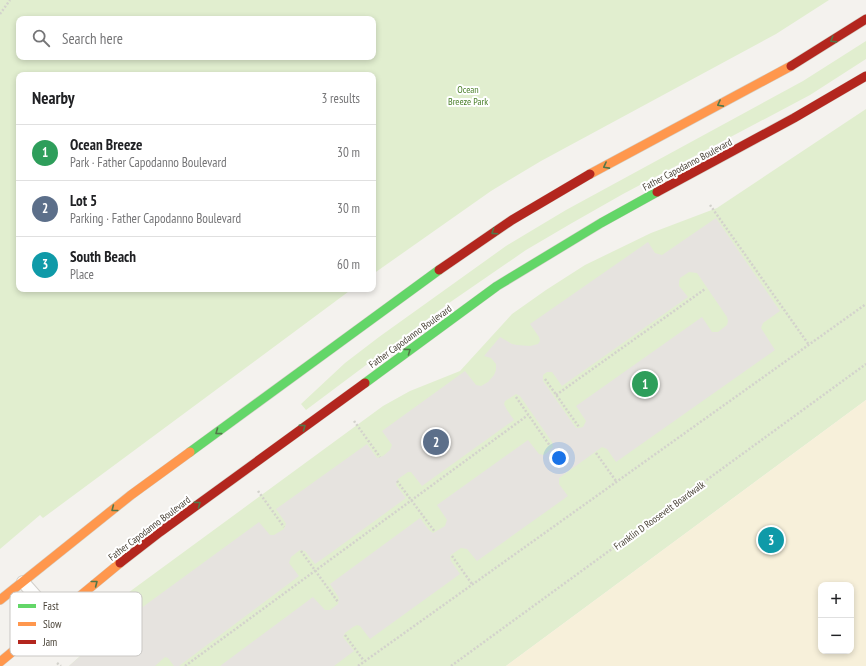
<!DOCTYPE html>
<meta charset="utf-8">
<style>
:root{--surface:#fff;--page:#f2f2f2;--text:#202124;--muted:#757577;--line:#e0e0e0;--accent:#1a73e8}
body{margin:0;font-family:"PT Sans Narrow",sans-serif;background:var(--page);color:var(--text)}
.controls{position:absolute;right:12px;bottom:12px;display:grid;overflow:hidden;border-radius:8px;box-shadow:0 2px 6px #0003}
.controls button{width:36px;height:36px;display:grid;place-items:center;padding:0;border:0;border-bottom:1px solid var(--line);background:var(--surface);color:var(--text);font:20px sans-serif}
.you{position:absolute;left:559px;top:458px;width:14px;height:14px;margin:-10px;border:3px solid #fff;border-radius:50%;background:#1a73e8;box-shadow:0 0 0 6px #1a73e833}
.badge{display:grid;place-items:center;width:26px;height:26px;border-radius:50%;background:var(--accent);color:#fff;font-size:13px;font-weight:700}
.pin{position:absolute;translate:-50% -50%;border:2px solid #fff;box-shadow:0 1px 4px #0006}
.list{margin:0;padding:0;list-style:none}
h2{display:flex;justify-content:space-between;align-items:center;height:52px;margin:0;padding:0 16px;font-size:17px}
h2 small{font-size:13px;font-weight:400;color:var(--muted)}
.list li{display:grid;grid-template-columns:26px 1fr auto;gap:12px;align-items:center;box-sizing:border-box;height:56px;padding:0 16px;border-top:1px solid var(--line)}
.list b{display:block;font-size:15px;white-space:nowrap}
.list p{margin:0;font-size:13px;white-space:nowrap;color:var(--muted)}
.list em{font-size:13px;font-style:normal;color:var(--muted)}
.icon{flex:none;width:22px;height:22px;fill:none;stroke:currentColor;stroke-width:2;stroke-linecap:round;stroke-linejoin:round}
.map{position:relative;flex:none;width:866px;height:666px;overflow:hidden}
.search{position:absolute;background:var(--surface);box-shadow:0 2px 6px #0003;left:16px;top:16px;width:360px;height:44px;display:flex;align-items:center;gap:10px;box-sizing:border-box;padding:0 14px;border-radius:8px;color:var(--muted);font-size:15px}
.panel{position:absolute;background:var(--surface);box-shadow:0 2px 6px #0003;left:16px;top:72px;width:360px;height:220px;border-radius:8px}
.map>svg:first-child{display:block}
.green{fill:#e1eecf;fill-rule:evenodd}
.sand{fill:#f7f0da;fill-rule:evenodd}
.parking{fill:#e6e3df;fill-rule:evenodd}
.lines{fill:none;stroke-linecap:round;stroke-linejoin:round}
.lane-casing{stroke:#d2d0cb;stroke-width:14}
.fast-casing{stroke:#d3cfc5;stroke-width:10}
.slow-casing{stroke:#d3cfc5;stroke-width:10}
.jam-casing{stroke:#d3cfc5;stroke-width:10}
.path{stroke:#d3d2cc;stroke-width:2.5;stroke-dasharray:2 2;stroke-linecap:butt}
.lane{stroke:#fdfdfc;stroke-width:12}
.fast{stroke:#63d668;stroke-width:9}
.slow{stroke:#ff974d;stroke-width:9}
.jam{stroke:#b3261e;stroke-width:9}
.oneway{stroke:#537749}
.labels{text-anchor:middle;stroke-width:4;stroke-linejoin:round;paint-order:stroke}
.park-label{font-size:10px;fill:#4a7f2a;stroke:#fff}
.street-label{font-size:10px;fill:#4b4439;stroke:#fff}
.key{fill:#fff;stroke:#c9c7c4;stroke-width:1}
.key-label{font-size:11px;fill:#4b4439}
</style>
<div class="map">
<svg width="866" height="666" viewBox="0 0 866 666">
<rect width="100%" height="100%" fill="#f4f2ee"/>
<g class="green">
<path d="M0,0H829L776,34L541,161L491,191L373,274V75H19V289H352L43,518L40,515L0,549ZM19,19H373V57H19Z"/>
<path d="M866,41V59L810,95L623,194L572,223L526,250L449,303L306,410L301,404L345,363L379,337L506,246L566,210L803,81Z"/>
<path d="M866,109V400L506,666H69L109,630C103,623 97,618 106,609L383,406L410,391L460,371L512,314L546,290L585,265L651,233L717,208Z"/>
</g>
<path class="sand" d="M866,400V666H506ZM821,585H851V651H821Z"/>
<path class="parking" d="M716,218L780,311L763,323L761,328L775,350L616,462L607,449L602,447L598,450L559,478V484L568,496L477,561L467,549L461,548L451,555L450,557L451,561L460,574L370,639L360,626L357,625L353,627L345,633L343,637L354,651L334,666H220L313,597L325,610H330L338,604L339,598L330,584L420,518L429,530L433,533L445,526L447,520L437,505L528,440L539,454L544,455L551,449L553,447L552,442L520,396L516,394L513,396L505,401L504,404L507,410L514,420L422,486L411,472H408L398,479L396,485L406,498L332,552L315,564L305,551L300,550L291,557L289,563L299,576L179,666H174L168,658L165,657L155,666H69L105,635L118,649H122L125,647L130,643V638L118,625L259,522L270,535H274L284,529L286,524L285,522L276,509L367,444L377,458L383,456L390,450L392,445L382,431L465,371L476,385L481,386L488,382L494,375L496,370V364L491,358L484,356L500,337L512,344L517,345L530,346L538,344L540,341L539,337L530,324L648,242L655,253L662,255ZM689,272L697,273L727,317L728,321L727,325L718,332H712L702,317L576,406L586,421L583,427L579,428H576L543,381V375L547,372H552L562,386L688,297L679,286V282L680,278Z"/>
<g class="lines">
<g class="lane-casing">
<path id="lane" d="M23,582L54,617"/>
</g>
<g class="fast-casing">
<g id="fast">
<path d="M365,383L497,286L601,223L657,192"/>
<path d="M190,452L439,270"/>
</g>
</g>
<g class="slow-casing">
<g id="slow">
<path d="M590,174L791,66"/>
<path d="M0,600L131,495L190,452"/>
<path d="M0,662L120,563"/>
</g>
</g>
<g class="jam-casing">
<g id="jam">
<path d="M791,66L866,19"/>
<path d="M657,192L794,118L866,76"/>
<path d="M439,270L512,220L590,174"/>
<path d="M120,563L160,532L365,383"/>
</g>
</g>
<g class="path">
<path d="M0,14L10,0"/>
<path d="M710,205L809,345"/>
<path d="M545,379L579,427"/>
<path d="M556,395L705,289"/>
<path d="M516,397L550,446"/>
<path d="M354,421L380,457"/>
<path d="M596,453L616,481"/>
<path d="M397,481L435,532"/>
<path d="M258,491L284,527"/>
<path d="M301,551L338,602"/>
<path d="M452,556L472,584"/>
<path d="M345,635L364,661"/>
<path d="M57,663L61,666"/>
<path d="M185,666L528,415"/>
<path d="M358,666L866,304"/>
<path d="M451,666L866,364"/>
</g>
<use href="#lane" class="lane"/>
<use href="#fast" class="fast"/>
<use href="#slow" class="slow"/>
<use href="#jam" class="jam"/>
</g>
<defs><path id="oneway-chevron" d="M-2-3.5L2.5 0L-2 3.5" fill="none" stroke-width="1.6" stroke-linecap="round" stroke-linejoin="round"/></defs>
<g class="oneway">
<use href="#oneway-chevron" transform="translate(833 40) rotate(148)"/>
<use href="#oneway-chevron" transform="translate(720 104) rotate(152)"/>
<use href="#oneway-chevron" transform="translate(606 166) rotate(152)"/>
<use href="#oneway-chevron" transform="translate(494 232) rotate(146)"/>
<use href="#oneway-chevron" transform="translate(408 351) rotate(-36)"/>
<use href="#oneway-chevron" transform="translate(303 427) rotate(-36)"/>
<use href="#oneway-chevron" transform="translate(218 432) rotate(144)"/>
<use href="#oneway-chevron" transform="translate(198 504) rotate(-36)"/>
<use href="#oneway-chevron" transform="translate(114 509) rotate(142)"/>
<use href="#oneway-chevron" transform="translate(95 583) rotate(-38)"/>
</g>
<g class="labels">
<g class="park-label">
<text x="468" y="93">Ocean<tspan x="468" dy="12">Breeze Park</tspan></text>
</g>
<g class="street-label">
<text transform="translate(687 164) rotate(-28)" y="4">Father Capodanno Boulevard</text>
<text transform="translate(410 336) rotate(-36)" y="4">Father Capodanno Boulevard</text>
<text transform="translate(659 515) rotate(-36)" y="4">Franklin D Roosevelt Boardwalk</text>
<text transform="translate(149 528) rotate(-37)" y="4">Father Capodanno Boulevard</text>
</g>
</g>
<rect x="10" y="592" width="132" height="64" rx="6" class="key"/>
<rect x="18" y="604" width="18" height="4" fill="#63d668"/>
<rect x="18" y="622" width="18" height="4" fill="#ff974d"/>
<rect x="18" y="640" width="18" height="4" fill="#b3261e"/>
<g class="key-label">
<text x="43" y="610">Fast</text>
<text x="43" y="628">Slow</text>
<text x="43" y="646">Jam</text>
</g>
</svg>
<div class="controls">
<button>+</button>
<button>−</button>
</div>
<div class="you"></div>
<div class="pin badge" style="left:645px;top:384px;background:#2e9e5b">1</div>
<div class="pin badge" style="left:436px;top:442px;background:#5c6f8a">2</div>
<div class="pin badge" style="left:771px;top:540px;background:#0f9aa8">3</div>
<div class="search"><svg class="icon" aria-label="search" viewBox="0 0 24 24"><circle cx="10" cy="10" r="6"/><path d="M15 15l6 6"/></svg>Search here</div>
<section class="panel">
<h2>Nearby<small>3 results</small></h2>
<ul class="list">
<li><span class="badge" style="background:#2e9e5b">1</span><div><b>Ocean Breeze</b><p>Park · Father Capodanno Boulevard</p></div><em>30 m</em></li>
<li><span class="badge" style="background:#5c6f8a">2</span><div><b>Lot 5</b><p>Parking · Father Capodanno Boulevard</p></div><em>30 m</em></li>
<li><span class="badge" style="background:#0f9aa8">3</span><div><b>South Beach</b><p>Place</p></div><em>60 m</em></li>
</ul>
</section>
</div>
